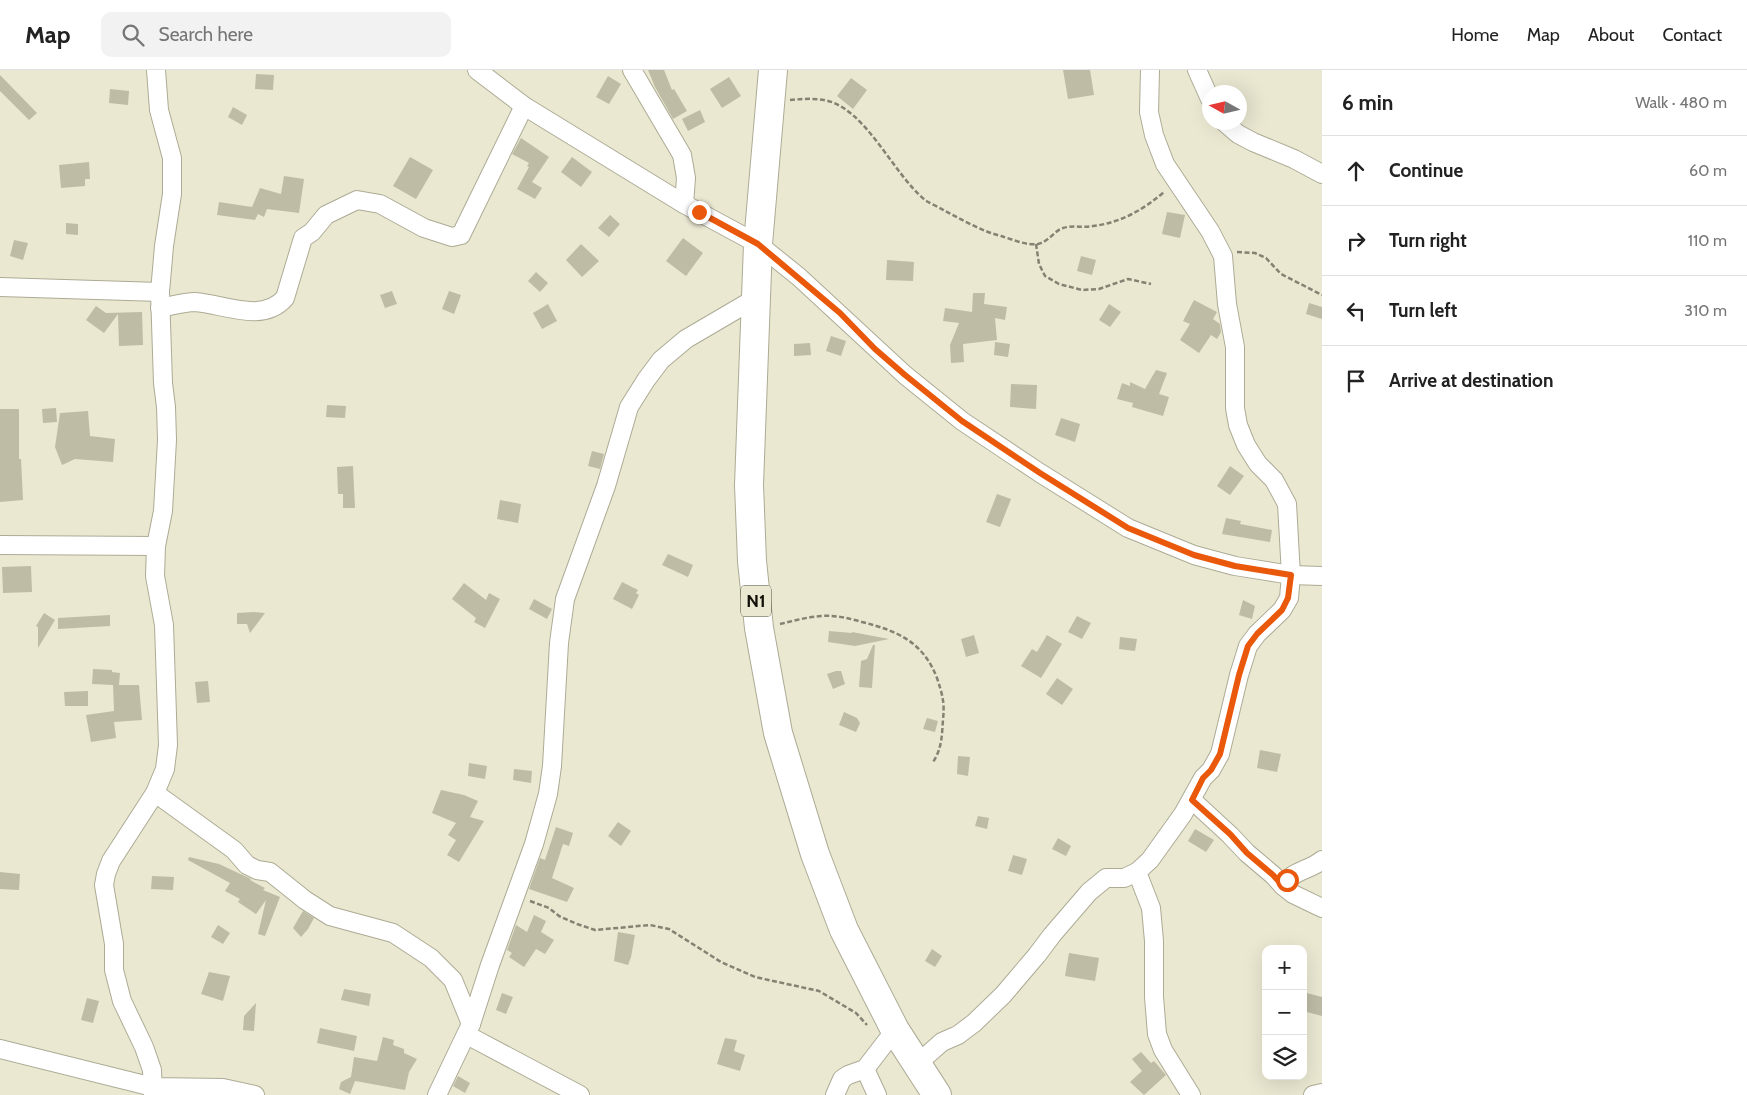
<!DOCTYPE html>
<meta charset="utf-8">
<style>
:root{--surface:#fff;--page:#f2f2f2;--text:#222;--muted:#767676;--line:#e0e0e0}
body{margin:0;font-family:Cabin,sans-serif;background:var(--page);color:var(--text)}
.controls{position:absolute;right:15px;bottom:15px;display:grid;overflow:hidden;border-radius:10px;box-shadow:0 5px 20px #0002}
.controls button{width:45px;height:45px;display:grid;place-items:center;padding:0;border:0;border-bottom:1px solid var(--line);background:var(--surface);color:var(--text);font:25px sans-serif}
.compass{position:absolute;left:1202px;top:15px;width:45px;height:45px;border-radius:50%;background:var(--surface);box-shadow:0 5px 20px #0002;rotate:278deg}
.stop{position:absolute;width:15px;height:15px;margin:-11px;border:4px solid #ea580c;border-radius:50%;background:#fff}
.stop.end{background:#ea580c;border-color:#fff;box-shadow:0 1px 5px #0008}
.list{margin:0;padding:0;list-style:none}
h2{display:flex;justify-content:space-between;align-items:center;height:65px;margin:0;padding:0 20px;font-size:21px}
h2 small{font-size:16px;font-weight:400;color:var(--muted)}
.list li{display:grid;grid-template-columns:32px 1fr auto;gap:15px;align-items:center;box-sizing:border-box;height:70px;padding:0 20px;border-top:1px solid var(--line)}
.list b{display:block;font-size:19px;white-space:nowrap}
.list em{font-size:16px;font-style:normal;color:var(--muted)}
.icon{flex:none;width:28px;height:28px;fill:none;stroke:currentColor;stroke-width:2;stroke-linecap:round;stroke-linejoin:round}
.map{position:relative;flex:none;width:1322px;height:1025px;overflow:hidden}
header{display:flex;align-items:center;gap:30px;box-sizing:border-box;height:70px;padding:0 25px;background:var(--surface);border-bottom:1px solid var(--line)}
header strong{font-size:24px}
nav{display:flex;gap:28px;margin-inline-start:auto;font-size:18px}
.search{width:350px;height:45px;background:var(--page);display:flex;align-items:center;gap:12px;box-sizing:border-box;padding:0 18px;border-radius:10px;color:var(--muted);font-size:19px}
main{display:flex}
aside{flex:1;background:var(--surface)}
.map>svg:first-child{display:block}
.building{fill:#bebca5}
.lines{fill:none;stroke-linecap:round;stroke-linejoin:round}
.street-casing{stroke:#adab95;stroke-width:20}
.highway-casing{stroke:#adab95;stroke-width:30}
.path{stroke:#848272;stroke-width:2.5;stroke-dasharray:5 2.5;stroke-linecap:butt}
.street{stroke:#fff;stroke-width:18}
.highway{stroke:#fff;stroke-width:28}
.route{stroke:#ea580c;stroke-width:6}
.labels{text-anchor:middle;stroke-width:4;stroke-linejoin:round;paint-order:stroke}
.shield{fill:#eae8d1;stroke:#535245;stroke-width:1}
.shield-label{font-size:18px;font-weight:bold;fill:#121109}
</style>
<header>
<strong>Map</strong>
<div class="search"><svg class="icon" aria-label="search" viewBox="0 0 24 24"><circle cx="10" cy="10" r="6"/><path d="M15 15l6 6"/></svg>Search here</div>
<nav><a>Home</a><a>Map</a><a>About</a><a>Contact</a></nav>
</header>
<main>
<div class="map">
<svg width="1322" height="1025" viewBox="0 0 1322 1025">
<rect width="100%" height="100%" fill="#eae8d1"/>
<g class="building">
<path d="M648,0H664L672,20L674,19L687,41L673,49L655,17Z"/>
<path d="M1063,0H1090L1094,25L1068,29Z"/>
<path d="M256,4L274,5L273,20L255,19Z"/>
<path d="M0,5L37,43L29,50L0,21Z"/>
<path d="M608,6L621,14L609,34L596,27Z"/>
<path d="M729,7L741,26L722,38L710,19Z"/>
<path d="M851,8L867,20L853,39L837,26Z"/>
<path d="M110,19L129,21L128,35L109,33Z"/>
<path d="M233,37L247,45L242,55L228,47Z"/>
<path d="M700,40L705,52L688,61L682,49Z"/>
<path d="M521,68L549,87L532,112L542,118L535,129L517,119L529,97L527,96L529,93L512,84Z"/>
<path d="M410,87L433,100L416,129L393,116Z"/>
<path d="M572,87L592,102L581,117L561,102Z"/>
<path d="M89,92L90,109H85V116L61,118L59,95Z"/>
<path d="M284,106L304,109L299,143L267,139L264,147L258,144L255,150L217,145L219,132L252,137L260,118L281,124Z"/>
<path d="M1167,142L1185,145L1180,168L1162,164Z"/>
<path d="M610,145L620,154L609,167L598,158Z"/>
<path d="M66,153L78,154V165L66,164Z"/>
<path d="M683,168L703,183L686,206L666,191Z"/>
<path d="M14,170L28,173L23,190L10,186Z"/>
<path d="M581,174L599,191L582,207L566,190Z"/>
<path d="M1081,186L1096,190L1092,205L1077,201Z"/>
<path d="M887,190L914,192L913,211L886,210Z"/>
<path d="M536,202L548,213L540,222L528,211Z"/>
<path d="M392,221L397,234L385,238L380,225Z"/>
<path d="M449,221L461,225L454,244L442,239Z"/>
<path d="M973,223H985L984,234L1007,237L1005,250L995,248L997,270L963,274L964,292L951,293L950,275L959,253L943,251L945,238L972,242Z"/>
<path d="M1194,230L1217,242L1213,249L1220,254L1221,262L1217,269L1211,265L1199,283L1180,270L1190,254L1183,251Z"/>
<path d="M1309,233L1322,237V249L1306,244Z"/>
<path d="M548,234L557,251L542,259L533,243Z"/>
<path d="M1109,234L1121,242L1110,257L1099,250Z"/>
<path d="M96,236L106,243L142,242L143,275L119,276L118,244L104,263L86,250Z"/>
<path d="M831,266L846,271L841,286L826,281Z"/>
<path d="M995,272L1010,274L1008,287L994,285Z"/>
<path d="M810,273L811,285L794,286V274Z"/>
<path d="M1156,300L1167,303L1159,324L1169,327L1163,346L1132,337L1133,333L1117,329L1122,313L1130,316V312L1145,319Z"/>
<path d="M1011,314L1037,315L1036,339L1010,337Z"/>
<path d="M327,335L346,336L345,348L326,347Z"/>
<path d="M56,338L57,352L43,353L42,339Z"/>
<path d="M0,339H19V389H21L23,430L0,432Z"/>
<path d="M88,341L90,366L115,369L113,392L75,389L62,395L55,377L60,343Z"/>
<path d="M1061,348L1080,354L1075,372L1055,365Z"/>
<path d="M592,381L604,384L600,399L588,396Z"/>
<path d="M353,396L355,438H343V424H338L337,397Z"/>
<path d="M1230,396L1244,406L1230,425L1217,416Z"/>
<path d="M997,424L1011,429L1000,457L986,452Z"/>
<path d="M500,430L521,434L518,453L497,449Z"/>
<path d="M1226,448L1241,451L1240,454L1272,460L1270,472L1222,464Z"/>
<path d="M668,484L693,495L688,507L662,495Z"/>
<path d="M31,496L32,522L3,523L2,497Z"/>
<path d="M622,512L638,520L636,523L639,525L632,539L613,529Z"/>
<path d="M464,513L486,530L489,523L500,529L485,558L474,552L476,548L452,529Z"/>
<path d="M534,529L552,539L547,549L529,539Z"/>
<path d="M1243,530L1255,536L1252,549L1239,545Z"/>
<path d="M44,543L55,550L38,578V557L36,556Z"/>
<path d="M237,543L254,542L265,543L250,563L247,554H237Z"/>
<path d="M110,545V556L58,559V548Z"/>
<path d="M1077,546L1091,553L1082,569L1068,562Z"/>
<path d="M829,561L852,563V562L889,569L855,576L828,572Z"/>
<path d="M974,565L979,583L966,587L961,569Z"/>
<path d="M1047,565L1062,574L1041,608L1021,596L1032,579L1037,582Z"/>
<path d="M1120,567L1137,569L1135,581L1119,579Z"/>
<path d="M873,575H875L872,618L859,617L861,591L867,589Z"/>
<path d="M93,599L112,600V602L120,603L119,615H139L142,650L114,652L116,668L91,672L86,645L114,641L113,615L92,614Z"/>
<path d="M836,601H841L845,614L833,619L827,604Z"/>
<path d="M1057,608L1073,619L1062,635L1046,624Z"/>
<path d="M208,611L210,632L197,633L195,612Z"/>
<path d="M88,621V636H65L64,622Z"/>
<path d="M844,642L857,648L860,653L856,662L839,655Z"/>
<path d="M927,648L938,651L935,662L923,659Z"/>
<path d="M1260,680L1281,684L1277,702L1257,698Z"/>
<path d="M958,686L970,687L968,706L957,704Z"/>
<path d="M469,693L487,696L485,709L468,706Z"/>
<path d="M514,699L532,701L531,713L513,710Z"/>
<path d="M441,720L464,725L478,731L470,747L484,751L459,792L447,785L456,770L448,765L456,753L432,743Z"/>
<path d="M978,746L989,748L987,759L975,756Z"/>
<path d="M618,752L631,761L621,776L608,766Z"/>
<path d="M556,757L573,763L569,776L563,774L552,808L574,818L567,832L529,819L540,788L545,790Z"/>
<path d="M1195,759L1214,770L1206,782L1188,771Z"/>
<path d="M1058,768L1071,776L1066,786L1052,779Z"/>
<path d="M1013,785L1027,789L1022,805L1008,801Z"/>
<path d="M189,787L219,794L251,809L250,810L265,818L263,820L280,827L265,866L258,864L266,830L256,844L238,832L240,829L225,821L230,813L188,790Z"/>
<path d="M0,802L20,804L19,820L0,819Z"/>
<path d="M152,806L174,807L173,820L151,819Z"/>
<path d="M303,841L314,848L308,859L301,867L293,858Z"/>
<path d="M534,845L546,851L541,862L554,870L545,884L536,879L524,897L509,887L512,883L507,880L516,855L527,862Z"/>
<path d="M218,855L230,863L223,874L211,867Z"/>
<path d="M618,862L635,865L631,887L628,895L614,891Z"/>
<path d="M932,879L942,886L935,897L925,891Z"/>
<path d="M1069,883L1099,888L1095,911L1065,906Z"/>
<path d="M209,902L230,906L223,931L201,924Z"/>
<path d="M344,919L371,924L369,936L341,930Z"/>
<path d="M1303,922L1322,927V946L1303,941Z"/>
<path d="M502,923L513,927L506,944L496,940Z"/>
<path d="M87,928L99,931L93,953L81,950Z"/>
<path d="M256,933L254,961L243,960L244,946Z"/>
<path d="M320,958L357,966L354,981L317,973Z"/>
<path d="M383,967L394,970L393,975L404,979V983L417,989L409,1002L405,1020L355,1011L350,1024L339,1019L341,1012L351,1007L354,987L377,991Z"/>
<path d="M725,968L737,970L734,981L745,985L740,1001L717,994Z"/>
<path d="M1141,982L1151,993L1154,991L1166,1005L1144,1025L1130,1012L1142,1001L1132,989Z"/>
<path d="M458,1006L470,1013L465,1023L453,1016Z"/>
</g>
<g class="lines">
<g class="street-casing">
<g id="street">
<path d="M477,0L524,36L684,134L758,174L799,207L905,305L962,351L1040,403L1128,458L1194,485L1235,496L1291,505L1322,506"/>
<path d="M632,0L682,85L686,108L684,134"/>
<path d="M1197,0L1210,29"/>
<path d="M1224,52L1238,64L1253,72L1294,89L1322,104"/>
<path d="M0,217L160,222"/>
<path d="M160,238C171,236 184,232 195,232C224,234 262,254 285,228L303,168L312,162L326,145L357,130L380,134L424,158L452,167L461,165L524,36"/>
<path d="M0,475L156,476"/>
<path d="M155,723L234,780L247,795L257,800L270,802L305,830L330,846L393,863L431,888L453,910L471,954"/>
<path d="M1192,730L1230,765L1247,783L1273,805L1283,816L1293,824L1322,838"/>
<path d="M1137,802L1151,838L1154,871V927L1157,964L1163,980L1191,1025"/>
<path d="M1283,816C1292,800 1309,801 1322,790"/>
<path d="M467,965L580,1025"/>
<path d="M0,979L153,1017L223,1018L255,1025"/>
<path d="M917,994L942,972L958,965L974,953L1003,925L1037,885L1052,865L1089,822L1106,808H1124L1137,802L1150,790L1183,744L1203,708L1211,700L1220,684L1239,605L1248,576L1257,564L1282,540L1289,528L1291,505L1287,434L1274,410L1258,394L1246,375L1238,355L1235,338V277L1227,234L1223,186L1210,161L1165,94L1154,65L1149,42L1150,0"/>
<path d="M865,999L877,1025"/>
<path d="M153,1025L152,1000L144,977L122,931L114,900V874L104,815L106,804L111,791L155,723L165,699L168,675L164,555L155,506L156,476L163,441L167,370L166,337L163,313L160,222L164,176L172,124V88L159,40L156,0"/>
<path d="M437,1025L471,954L490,895L534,774L548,724L552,696L559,573L565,529L606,416L629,337L646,310L661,290L686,269L756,228"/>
<path d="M835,1025L842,1009L848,1005L865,999L895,960"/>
<path d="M1313,1025L1322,1023"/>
</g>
</g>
<g class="highway-casing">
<path id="highway" d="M773,0L758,174L749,415L752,491L759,558L778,663L815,784L844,860L895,960L937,1025"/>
</g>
<g class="path">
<path d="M790,30C801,29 813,28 824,30C865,37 893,104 925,130C931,134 939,137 945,141C963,150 981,161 1001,166C1011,169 1027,176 1038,174C1050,171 1055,160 1063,158C1073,155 1083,158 1093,156C1120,153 1143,140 1164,122"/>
<path d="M1036,174L1039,194L1045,206L1059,214L1082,220L1099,219L1128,209L1151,214"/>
<path d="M1237,182L1255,183L1266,188L1281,204L1322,225"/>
<path d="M780,554C793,551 807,547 821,546C835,545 848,548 862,552C898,561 923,572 937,608C942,623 945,633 943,649C942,664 942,679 933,692"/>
<path d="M530,831L549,838L559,846L577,854L595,860L650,855L669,859L721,892L755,907L819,921L856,943L867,955"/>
</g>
<use href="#street" class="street"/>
<use href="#highway" class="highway"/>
</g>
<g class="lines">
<path class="route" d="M699,142L758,174L840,243L875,279L905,305L962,351L1040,403L1128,458L1194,485L1235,496L1291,505L1288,528L1282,540L1257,564L1248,576L1239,605L1220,684L1211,700L1203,708L1192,730L1230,764L1247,783L1273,805L1283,816L1287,810"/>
</g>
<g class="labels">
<rect class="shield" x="741" y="515.5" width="30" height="31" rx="4"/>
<g class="shield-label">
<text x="756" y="537">N1</text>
</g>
</g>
</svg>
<div class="controls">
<button>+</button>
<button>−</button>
<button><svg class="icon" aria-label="layers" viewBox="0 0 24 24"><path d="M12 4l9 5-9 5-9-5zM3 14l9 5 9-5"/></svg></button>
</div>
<svg class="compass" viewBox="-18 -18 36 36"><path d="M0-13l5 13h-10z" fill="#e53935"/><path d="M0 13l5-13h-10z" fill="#767676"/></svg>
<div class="stop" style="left:1287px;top:810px"></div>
<div class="stop end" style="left:699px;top:142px"></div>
</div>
<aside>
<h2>6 min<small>Walk · 480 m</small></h2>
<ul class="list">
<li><svg class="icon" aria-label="ahead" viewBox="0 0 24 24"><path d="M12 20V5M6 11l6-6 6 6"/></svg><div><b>Continue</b></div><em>60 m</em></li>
<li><svg class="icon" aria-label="right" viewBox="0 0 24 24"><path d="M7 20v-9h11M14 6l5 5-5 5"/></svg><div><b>Turn right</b></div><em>110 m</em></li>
<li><svg class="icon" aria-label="left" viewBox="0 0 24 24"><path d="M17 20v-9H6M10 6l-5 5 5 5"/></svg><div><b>Turn left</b></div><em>310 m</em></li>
<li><svg class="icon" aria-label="arrive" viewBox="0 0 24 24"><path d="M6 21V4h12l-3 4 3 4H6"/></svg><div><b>Arrive at destination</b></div></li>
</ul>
</aside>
</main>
